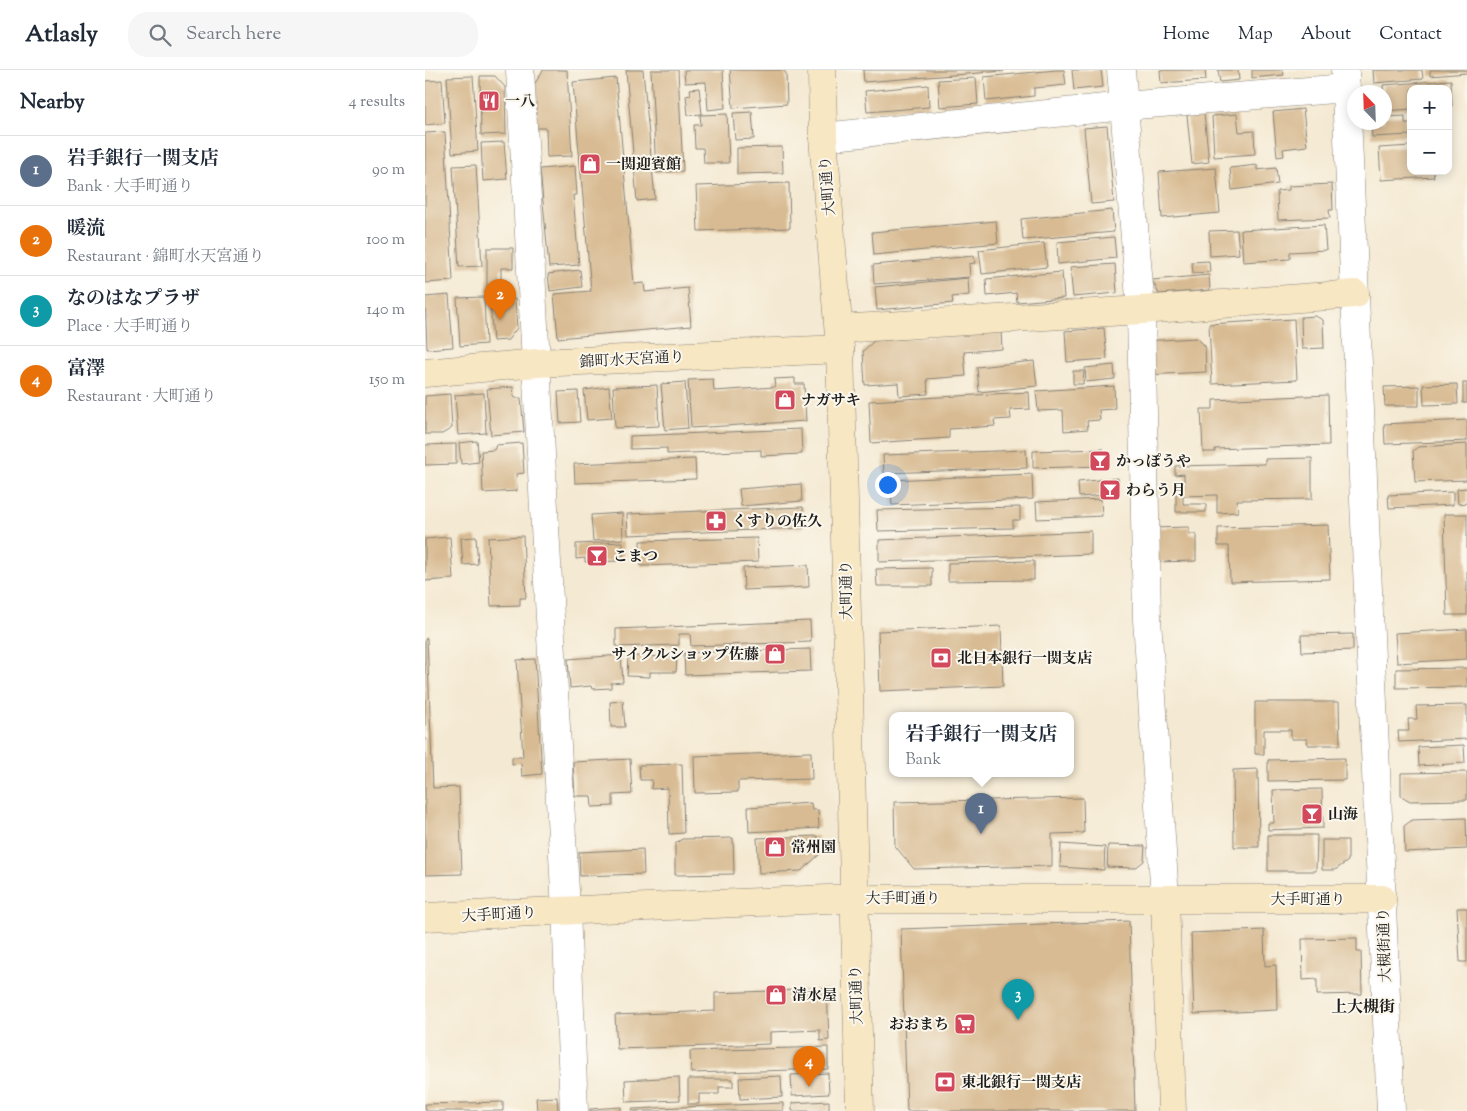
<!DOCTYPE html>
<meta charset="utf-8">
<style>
:root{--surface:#fff;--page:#f6f6f7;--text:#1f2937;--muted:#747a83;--line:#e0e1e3;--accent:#111827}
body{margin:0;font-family:"Sorts Mill Goudy","Noto Serif JP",serif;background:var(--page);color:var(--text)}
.controls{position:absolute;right:15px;top:15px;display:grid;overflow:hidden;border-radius:10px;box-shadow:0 2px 12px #0003}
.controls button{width:45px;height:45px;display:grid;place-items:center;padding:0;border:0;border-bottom:1px solid var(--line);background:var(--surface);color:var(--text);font:25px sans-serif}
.compass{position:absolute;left:922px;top:15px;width:45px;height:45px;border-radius:50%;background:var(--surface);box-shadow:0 2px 12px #0003;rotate:337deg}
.you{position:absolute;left:462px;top:414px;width:18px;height:18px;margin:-12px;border:4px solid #fff;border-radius:50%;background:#1a73e8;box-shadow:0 0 0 8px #1a73e833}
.badge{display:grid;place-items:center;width:32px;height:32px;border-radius:50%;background:var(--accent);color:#fff;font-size:16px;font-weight:700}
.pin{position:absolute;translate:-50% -41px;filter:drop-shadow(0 1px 2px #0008)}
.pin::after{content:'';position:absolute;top:26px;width:18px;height:15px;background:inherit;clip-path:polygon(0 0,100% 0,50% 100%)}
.popup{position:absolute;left:464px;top:642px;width:185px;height:65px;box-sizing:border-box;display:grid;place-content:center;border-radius:10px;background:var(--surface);filter:drop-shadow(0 1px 4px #0005);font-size:16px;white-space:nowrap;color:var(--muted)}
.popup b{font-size:19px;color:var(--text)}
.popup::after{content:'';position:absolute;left:50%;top:100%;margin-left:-10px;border:10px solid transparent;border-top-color:var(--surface)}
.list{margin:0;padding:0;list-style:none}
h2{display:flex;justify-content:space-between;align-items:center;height:65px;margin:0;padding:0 20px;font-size:21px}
h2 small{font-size:16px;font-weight:400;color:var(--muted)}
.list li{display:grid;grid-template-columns:32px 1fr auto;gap:15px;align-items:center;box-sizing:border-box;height:70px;padding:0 20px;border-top:1px solid var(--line)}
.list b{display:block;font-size:19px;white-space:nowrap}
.list p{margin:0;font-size:16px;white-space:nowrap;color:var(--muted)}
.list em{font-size:16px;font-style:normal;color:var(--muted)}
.icon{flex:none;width:28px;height:28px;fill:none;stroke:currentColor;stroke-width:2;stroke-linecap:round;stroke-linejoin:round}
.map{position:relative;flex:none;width:1042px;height:1041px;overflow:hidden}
header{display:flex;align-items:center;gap:30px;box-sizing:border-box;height:70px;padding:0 25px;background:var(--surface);border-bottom:1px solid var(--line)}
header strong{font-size:24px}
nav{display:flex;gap:28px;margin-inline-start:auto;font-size:18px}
.search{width:350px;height:45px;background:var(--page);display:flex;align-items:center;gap:12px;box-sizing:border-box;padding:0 18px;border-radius:20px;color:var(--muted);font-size:19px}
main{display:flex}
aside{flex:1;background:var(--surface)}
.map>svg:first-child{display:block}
.building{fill:#d8bb93}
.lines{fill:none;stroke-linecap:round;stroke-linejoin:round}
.street-casing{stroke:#888277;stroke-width:29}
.secondary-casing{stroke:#888277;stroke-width:29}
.street{stroke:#fff;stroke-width:28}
.secondary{stroke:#f8e7c3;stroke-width:28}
.labels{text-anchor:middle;stroke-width:4;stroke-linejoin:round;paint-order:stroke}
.poi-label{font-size:15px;font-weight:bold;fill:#1c1c1c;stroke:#fbf7ec;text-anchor:start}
.street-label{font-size:15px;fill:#1c1c1c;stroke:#fbf7ec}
.neighbourhood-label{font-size:16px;font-weight:bold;fill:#1c1c1c;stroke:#fbf7ec}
</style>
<header>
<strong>Atlasly</strong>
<div class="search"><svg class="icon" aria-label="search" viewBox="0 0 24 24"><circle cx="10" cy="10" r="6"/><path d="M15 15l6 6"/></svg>Search here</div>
<nav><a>Home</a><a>Map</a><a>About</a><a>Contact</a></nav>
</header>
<main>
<aside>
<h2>Nearby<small>4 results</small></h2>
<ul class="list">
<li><span class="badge" style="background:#5c6f8a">1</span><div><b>岩手銀行一関支店</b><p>Bank · 大手町通り</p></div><em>90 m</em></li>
<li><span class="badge" style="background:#e8710a">2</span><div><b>暖流</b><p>Restaurant · 錦町水天宮通り</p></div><em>100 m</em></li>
<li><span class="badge" style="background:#0f9aa8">3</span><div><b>なのはなプラザ</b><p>Place · 大手町通り</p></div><em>140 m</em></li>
<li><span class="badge" style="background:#e8710a">4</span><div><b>富澤</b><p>Restaurant · 大町通り</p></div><em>150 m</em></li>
</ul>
</aside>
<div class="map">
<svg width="1042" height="1041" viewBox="0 0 1042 1041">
<rect width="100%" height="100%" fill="#fbf7ec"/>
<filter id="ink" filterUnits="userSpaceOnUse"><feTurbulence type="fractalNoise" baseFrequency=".02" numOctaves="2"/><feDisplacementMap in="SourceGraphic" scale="10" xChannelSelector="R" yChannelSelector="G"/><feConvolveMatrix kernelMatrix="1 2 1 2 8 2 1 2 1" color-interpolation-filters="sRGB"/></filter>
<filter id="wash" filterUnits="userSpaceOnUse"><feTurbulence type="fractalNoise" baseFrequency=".0096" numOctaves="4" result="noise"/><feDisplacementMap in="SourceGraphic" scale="20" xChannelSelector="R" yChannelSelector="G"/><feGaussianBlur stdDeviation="1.12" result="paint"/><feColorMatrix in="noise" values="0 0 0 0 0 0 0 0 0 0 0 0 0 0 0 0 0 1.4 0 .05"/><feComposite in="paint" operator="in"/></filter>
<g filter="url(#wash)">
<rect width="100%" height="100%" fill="#f4e9d2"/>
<g id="blocks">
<g class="building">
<path d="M118,0H142L147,86L122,87L121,58H112L109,15Z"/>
<path d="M201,0H218L230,129L212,131Z"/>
<path d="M226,0H253L258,101L231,103Z"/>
<path d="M259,0H298L300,38L283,40L281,12L260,13Z"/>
<path d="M305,0H358L361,3L362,34L308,38Z"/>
<path d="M438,0H579V1L439,12Z"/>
<path d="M631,0H639L641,15L609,18V26L561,31L559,7Z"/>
<path d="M647,0H676L678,17L649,20Z"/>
<path d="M735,0H780L781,10L736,13Z"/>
<path d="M793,0H813L814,10L795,12Z"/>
<path d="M827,0H858L859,5L827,8Z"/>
<path d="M948,0H997L998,9L949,13Z"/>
<path d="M1005,0H1042V3L1005,6Z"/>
<path d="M48,6L53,81L27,83L22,7Z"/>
<path d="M55,6H70L80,17L81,64L56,65Z"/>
<path d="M191,8L209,214L219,213L220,222L263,218L266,256L133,268L129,224L166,221L148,12Z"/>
<path d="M551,8L553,34L515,37L513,10Z"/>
<path d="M17,10L20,53L0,55V11Z"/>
<path d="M1026,10L1027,36H1023V19H986V39L960,41L958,15Z"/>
<path d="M503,15L504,37L442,42L440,21Z"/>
<path d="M274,18L277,44L263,45L261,26L266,25L265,19Z"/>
<path d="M878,39L882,76L858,79L859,86L852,87L848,42Z"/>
<path d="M327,42L329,69L310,70L308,43Z"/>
<path d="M779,43L784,92L767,94L762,45Z"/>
<path d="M302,44L304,93H279L278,78H270L269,55H276L275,45Z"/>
<path d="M812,44L814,62L829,61L830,84L789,87L787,46Z"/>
<path d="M980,46V53H986V65L947,67L946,52H959V47Z"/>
<path d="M682,56L689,132L666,134L659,58Z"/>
<path d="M20,62L28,211L0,213V63Z"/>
<path d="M79,72L82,109L58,111L56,73Z"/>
<path d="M986,76V101H1008L1009,107L956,110L954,78Z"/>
<path d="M357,77L358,103L312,104V78Z"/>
<path d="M51,95L57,196L34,197L28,96Z"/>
<path d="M832,95V100L851,98L853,114L807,120L805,98Z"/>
<path d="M150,96L152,125H148L154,195L124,197L115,99Z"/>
<path d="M791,98L795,143L737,148L734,102Z"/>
<path d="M364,113L365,158L273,161L271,116Z"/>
<path d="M907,114L908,140H904L905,148L853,150L852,121L864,120V116Z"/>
<path d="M687,140L689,162L598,170L596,149Z"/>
<path d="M571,151L573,173L449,185L447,162Z"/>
<path d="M899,155L901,180L865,182V189L818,192L816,160Z"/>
<path d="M812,160L814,184L785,186L784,161Z"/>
<path d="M689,167L691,188L633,194L632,172Z"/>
<path d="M619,173L622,197L557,204L554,180Z"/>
<path d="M62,178H88V198H76V222L62,221Z"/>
<path d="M549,186L550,193L544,194L545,207L449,214L448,195Z"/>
<path d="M784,191L785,202L768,203L767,192Z"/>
<path d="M690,194L692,223L648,227L645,197Z"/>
<path d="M155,200L157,217L125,221L123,204Z"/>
<path d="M637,202L639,228L592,232L591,223L562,226L561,209Z"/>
<path d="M784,205L785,220L734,224L727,210Z"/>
<path d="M543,208L544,225L527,227L528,233L452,240L450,217Z"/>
<path d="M24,225L28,277L2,279L0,227Z"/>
<path d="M59,227L61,274L35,276L32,228Z"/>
<path d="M90,229L92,258L83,270L68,271L65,231Z"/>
<path d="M890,246L898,250L899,278L877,279L876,247Z"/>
<path d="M869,249L872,310L787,314L784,254Z"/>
<path d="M679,258L682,289L642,292L640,261Z"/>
<path d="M576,261L577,279L539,282L541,306L502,309L503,324L474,326L473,313L440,315L438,281L449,271Z"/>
<path d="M772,268L780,276L781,302L720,305L718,271Z"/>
<path d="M609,291L612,316L554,322L552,297Z"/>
<path d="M689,295L690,309L661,312L660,298Z"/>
<path d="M648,301H659L658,314H648Z"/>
<path d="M370,308V314H379L381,351L266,358L263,310L288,309L289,321L350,317L349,309Z"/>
<path d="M260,312L263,358L240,360L236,314Z"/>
<rect x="1038" y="313" width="4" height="20"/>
<path d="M1032,314L1033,334L999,335L998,315Z"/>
<path d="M232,315L234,356L190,358L188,317Z"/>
<path d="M689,316L690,339L674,340L675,350L662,351L663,359L639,361L638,340L613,341L611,321Z"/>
<path d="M994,316V336H960L959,317Z"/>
<path d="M88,317L89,328H96L99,362L66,365L62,319Z"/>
<path d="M184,317L187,348L162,350L159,320Z"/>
<path d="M153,321L155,352L135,353L133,322Z"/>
<path d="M604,322L605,339L585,340L586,349L569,350L570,356L524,359V368L446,373L444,331Z"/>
<path d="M59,323L61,363L33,365L30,325Z"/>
<path d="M25,324L27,358L17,364H0V326Z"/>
<path d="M903,325L904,375L790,379V382H778L776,339H788V330Z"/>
<path d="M1042,350V371L960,374L959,354Z"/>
<path d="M376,359L377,384L336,386V380L242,384V378L205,379V366Z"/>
<path d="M52,371L54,392L36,394L34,373Z"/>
<path d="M97,373L99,403L91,404L92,421L58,423L56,381L69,380L71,375Z"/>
<path d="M31,374V394L0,395V375Z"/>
<path d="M1042,374V410L990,412L988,381L993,377Z"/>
<path d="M678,379V396L608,398V381Z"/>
<path d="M601,380L602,398L459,403L458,385Z"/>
<path d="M887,388V429L812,430L813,442L792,443V425L758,426V434H781V442H751V419H759V404L750,405V396L840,394V389Z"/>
<path d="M270,389L271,409L150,413L149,394Z"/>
<path d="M607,404L608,429L467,435L465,410Z"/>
<path d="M693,408L694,424L654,427L653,412Z"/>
<path d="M376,414L377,431L316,436L314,419Z"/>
<path d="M1042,418V433L1033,434L1032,419Z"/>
<path d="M1028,422V435L964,438L963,425Z"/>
<path d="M676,429L677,446L612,449L611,432Z"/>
<path d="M378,437L379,458L203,465L202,444Z"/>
<path d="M595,437V450H588V458L453,461L452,440Z"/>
<path d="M197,443L198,469L168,471L166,445Z"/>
<path d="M1019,444H1042V545H1022Z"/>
<path d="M903,455L905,509L805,512L804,476H793V458Z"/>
<path d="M764,457V464H771V491L728,492L727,458Z"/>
<path d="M666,461V484L454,492V470Z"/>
<path d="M98,466L101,528H95V535L66,536L63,468Z"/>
<path d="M25,467L28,509L0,511V469Z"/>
<path d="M51,467L53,494L38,495L36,468Z"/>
<path d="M332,468L333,492L216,496L215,471Z"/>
<path d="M198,472V491L160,492V488L151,489V474Z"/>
<path d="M609,491V510L523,511V493Z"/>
<path d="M383,495L384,517L319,520L318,498Z"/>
<path d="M507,498V516H452L451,499Z"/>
<path d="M385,551L386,572L266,576L265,564H254V575L191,577V559Z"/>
<path d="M576,556L578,616L455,621L453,561Z"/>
<path d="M1042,559V589L972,593L970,563Z"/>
<path d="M928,564V580L877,582L876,565Z"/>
<path d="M2,568L8,718L34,717L37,804L0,805V569Z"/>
<path d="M385,579L386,601L260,605L259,583Z"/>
<path d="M196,585L198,612L186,613V618L167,619L166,616L145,618L143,589Z"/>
<path d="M203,586L252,587L251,602H225V607L202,606Z"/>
<path d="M110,589L117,704L97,706L96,693L87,694V687H98L92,590Z"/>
<path d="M1042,598V617L971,618V599Z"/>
<path d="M198,631L200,657H186L185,632Z"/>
<path d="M830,632H914L915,675H883L882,669H866V660H839V684H830Z"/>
<path d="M1042,635V669L974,672L973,661H984L983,649H992L991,636Z"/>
<path d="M1039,675L1040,693L994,696L993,677Z"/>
<path d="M386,682L387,709L313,711V722L270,723L269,686Z"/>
<path d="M920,688V710L843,711V690Z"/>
<path d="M205,689L207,724L188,725V736L167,737L166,726H150L148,692Z"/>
<path d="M257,694L259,763L244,764L243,718L226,719L227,710H215L214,695Z"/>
<path d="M833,699L834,777H809L808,700Z"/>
<path d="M1042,702V730L985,731L976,726V703Z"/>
<path d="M897,719L898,758L843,760V753H849L848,720Z"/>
<path d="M658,728L659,763L627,764V796L489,799L470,776L469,732Z"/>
<path d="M386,733L387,740H393L394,758L324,762L323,737Z"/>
<path d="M1041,748L1042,779L980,782L979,756L987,750Z"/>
<path d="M843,765H892L891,801H843Z"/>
<path d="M393,766L394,785L376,801L334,803L332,768Z"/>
<path d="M308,768L309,804L250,805V774L257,769Z"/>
<path d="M897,770H923V791L910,800H897Z"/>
<path d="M636,774L680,777L679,800L635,797Z"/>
<path d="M683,775L720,776L719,791L710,798L682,797Z"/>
<path d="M218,779L219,804L155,806L154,782Z"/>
<path d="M1032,838H1042V892H1035Z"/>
<path d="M704,851L710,1041H482L476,859Z"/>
<path d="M839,860L840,896L851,895L852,940L769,944L766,863Z"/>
<path d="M932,868V882H936L937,924L892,925V909L878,910L877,869Z"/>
<path d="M402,919L404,970L395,971V960L345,962V974L192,979L190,945L290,941V923Z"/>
<path d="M403,977V999L266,1003L265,981Z"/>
<path d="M403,1003L404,1024L367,1026L366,1005Z"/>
<path d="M356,1006L357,1027L315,1029L314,1008Z"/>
<path d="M254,1007L255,1030L201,1032L200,1010Z"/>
<path d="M263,1009H308V1017H294V1024H274V1034H263Z"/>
<path d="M132,1027L133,1041H112L111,1028Z"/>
<path d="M404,1031V1041H367V1033Z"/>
<path d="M78,1032V1041H1L0,1034Z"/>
<path d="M358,1033V1041H207V1039Z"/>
<path d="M196,1037V1041H165V1039Z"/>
</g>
</g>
</g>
<g filter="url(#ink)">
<use href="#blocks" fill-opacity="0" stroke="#888277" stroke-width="1"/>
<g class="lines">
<g class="street-casing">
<g id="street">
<path d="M95,0L141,840L149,1041"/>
<path d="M696,0L716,240L722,549L740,829"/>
<path d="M920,0L966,1041"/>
<path d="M398,67L699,36L921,18"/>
</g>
</g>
<g class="secondary-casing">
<g id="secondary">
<path d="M397,0L398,67L415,279L435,1041"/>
<path d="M414,259L716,240L930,224"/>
<path d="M0,303L112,293L415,279"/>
<path d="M740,829L747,1041"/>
<path d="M0,847L402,829H957"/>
</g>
</g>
<use href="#street" class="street"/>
<use href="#secondary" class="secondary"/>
</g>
</g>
<defs>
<g id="restaurant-square" transform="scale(1.125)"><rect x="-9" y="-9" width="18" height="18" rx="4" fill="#d1495b" stroke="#fbf7ec"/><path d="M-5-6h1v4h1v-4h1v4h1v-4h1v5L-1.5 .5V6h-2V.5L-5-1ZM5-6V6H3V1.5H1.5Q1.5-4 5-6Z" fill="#fff"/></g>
<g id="shop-square" transform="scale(1.125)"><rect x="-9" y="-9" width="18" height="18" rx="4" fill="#d1495b" stroke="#fbf7ec"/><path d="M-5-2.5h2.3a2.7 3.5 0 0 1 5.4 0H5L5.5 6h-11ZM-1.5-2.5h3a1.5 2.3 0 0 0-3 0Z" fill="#fff"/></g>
<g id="bar-square" transform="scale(1.125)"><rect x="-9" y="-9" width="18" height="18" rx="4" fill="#d1495b" stroke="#fbf7ec"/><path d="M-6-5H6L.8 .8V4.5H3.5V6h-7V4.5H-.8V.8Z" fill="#fff"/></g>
<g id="pharmacy-square" transform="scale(1.125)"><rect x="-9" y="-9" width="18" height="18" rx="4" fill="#d1495b" stroke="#fbf7ec"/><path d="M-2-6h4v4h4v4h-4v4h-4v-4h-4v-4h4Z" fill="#fff"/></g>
<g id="bank-square" transform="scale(1.125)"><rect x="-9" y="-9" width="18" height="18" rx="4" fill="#d1495b" stroke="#fbf7ec"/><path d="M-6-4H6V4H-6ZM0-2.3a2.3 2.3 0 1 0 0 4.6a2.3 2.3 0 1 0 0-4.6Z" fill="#fff"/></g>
<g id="supermarket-square" transform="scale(1.125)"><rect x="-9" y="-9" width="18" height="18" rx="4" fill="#d1495b" stroke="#fbf7ec"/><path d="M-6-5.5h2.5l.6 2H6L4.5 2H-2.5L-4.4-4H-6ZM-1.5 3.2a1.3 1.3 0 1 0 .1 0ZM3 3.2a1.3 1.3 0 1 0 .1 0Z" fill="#fff"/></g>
</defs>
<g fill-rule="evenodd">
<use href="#restaurant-square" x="64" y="31"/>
<use href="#shop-square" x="165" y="94"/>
<use href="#shop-square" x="360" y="330"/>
<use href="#bar-square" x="675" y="391"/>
<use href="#bar-square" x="685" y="420"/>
<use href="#pharmacy-square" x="291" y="451"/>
<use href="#bar-square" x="172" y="486"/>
<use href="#shop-square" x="350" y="584"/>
<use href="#bank-square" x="516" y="588"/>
<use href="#bar-square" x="887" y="744"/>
<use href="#shop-square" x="350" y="777"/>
<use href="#shop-square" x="351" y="925"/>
<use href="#supermarket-square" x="540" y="954"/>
<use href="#bank-square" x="520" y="1012"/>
</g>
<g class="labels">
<g class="poi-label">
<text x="80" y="36">一八</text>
<text x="181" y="99">一関迎賓館</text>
<text x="376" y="335">ナガサキ</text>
<text x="691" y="396">かっぽうや</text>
<text x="701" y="425">わらう月</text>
<text x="307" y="456">くすりの佐久</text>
<text x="188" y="491">こまつ</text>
<text x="334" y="589" text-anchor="end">サイクルショップ佐藤</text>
<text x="532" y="593">北日本銀行一関支店</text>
<text x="903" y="749">山海</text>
<text x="366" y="782">常州園</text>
<text x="367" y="930">清水屋</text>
<text x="524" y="959" text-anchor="end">おおまち</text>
<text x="536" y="1017">東北銀行一関支店</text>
</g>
<g class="street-label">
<text transform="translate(402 116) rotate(-95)" y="5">大町通り</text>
<text transform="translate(207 289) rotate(-3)" y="5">錦町水天宮通り</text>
<text transform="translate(421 520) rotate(-91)" y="5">大町通り</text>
<text x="478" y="833">大手町通り</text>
<text x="883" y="834">大手町通り</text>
<text transform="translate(74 844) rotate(-3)" y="5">大手町通り</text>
<text transform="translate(959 875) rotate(-92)" y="5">大槻街通り</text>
<text transform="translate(431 925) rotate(-92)" y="5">大町通り</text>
</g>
<g class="neighbourhood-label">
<text x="938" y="942">上大槻街</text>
</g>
</g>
</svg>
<div class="controls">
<button>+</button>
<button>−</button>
</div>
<svg class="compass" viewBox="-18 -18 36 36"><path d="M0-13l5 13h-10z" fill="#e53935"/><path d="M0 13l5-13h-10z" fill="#747a83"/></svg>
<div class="you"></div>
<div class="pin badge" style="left:556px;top:764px;background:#5c6f8a">1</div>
<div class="popup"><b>岩手銀行一関支店</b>Bank</div>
<div class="pin badge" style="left:75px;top:250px;background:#e8710a">2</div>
<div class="pin badge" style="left:593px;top:950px;background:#0f9aa8">3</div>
<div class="pin badge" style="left:384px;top:1017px;background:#e8710a">4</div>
</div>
</main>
